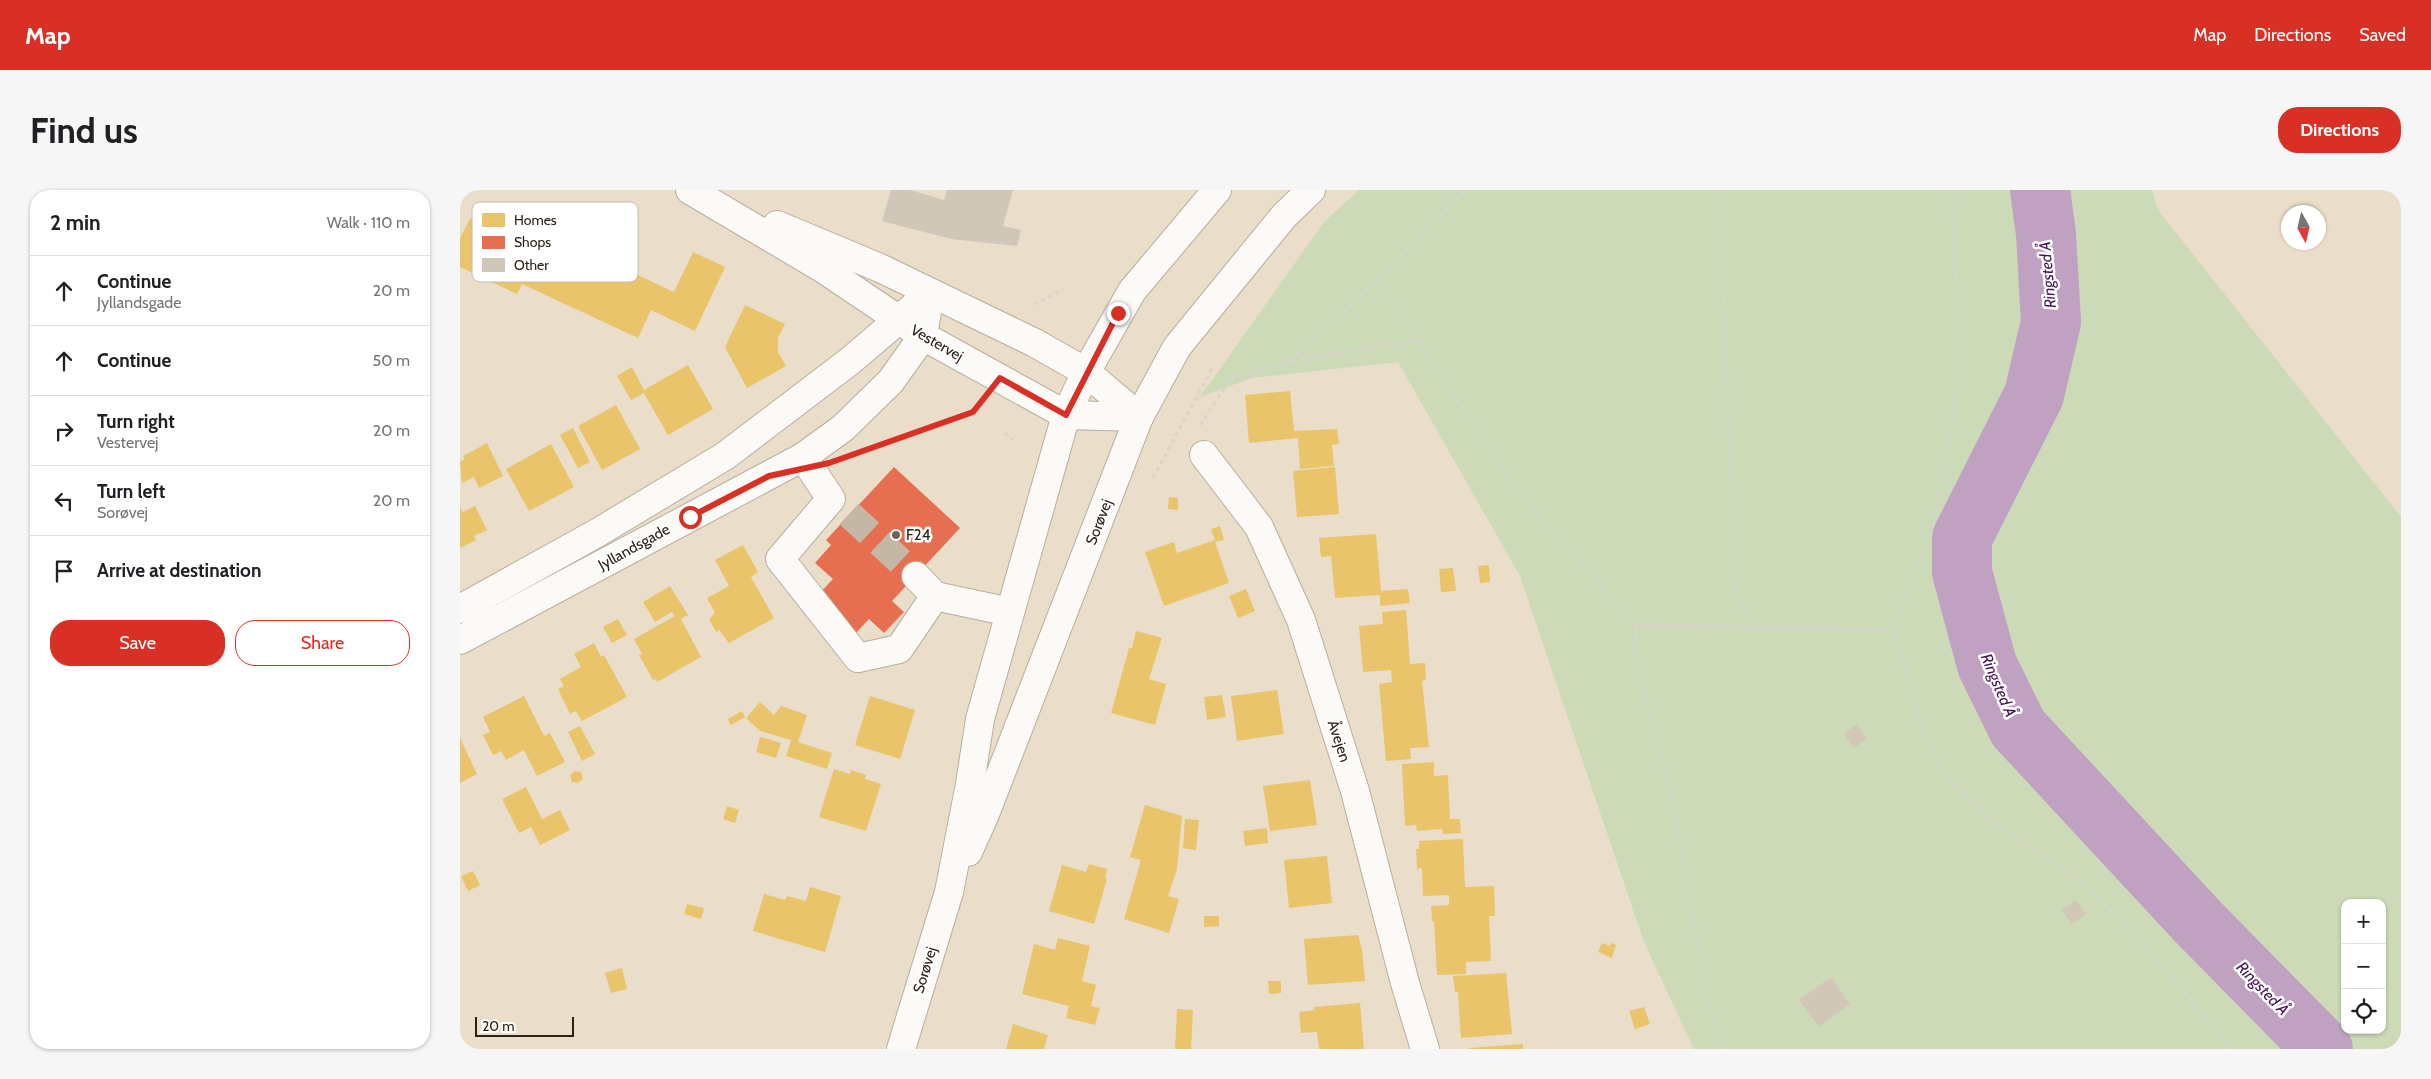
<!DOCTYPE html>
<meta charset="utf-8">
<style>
:root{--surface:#fff;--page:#f6f6f6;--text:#202124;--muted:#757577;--line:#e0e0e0;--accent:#d93025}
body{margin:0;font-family:Cabin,sans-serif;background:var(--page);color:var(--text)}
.controls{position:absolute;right:15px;bottom:15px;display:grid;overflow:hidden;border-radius:10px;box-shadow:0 1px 4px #0004}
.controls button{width:45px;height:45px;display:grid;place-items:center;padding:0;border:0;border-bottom:1px solid var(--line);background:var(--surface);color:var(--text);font:25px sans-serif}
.compass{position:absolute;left:1821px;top:15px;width:45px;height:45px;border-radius:50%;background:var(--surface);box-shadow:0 1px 4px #0004;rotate:172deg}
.scale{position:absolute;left:15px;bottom:12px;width:99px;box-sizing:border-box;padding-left:5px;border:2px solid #2b2114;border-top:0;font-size:14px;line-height:18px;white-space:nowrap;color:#2b2114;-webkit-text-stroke:4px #fff;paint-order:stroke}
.stop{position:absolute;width:15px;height:15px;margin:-11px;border:4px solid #d93025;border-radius:50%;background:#fff}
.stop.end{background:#d93025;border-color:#fff;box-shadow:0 1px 5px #0008}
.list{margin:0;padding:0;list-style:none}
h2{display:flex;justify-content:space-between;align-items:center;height:65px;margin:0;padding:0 20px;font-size:21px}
h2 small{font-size:16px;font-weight:400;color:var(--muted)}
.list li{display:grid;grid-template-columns:32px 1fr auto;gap:15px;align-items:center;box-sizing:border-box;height:70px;padding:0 20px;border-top:1px solid var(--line)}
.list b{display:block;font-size:19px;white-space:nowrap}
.list p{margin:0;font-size:16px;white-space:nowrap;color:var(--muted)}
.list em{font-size:16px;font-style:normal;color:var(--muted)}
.actions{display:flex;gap:10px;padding:15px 20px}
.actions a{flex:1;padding:11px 0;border:1px solid var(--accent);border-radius:20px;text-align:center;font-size:18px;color:var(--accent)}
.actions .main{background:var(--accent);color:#fff}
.icon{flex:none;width:28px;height:28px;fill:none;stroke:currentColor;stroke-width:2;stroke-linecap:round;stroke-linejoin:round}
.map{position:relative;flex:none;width:1941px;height:859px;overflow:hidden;border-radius:20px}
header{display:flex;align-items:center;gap:30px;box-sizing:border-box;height:70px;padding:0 25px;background:var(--accent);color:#fff}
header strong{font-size:24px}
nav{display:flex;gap:28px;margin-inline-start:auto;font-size:18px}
.intro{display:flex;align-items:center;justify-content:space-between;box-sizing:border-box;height:120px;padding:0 30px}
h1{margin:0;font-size:35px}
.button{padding:12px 22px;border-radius:20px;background:var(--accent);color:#fff;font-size:18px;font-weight:700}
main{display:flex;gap:30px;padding:0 30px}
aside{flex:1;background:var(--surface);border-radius:20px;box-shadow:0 1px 4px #0004}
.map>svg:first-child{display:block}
.green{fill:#cddab7;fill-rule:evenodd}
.homes{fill:#e9c46a}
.shops{fill:#e76f51}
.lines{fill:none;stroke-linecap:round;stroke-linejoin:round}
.river{stroke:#c0a1c1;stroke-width:60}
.building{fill:#d1c7b8}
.minor-tunnel{stroke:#c4b7a6;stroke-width:28;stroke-dasharray:28 14;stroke-linecap:butt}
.minor-casing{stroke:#b8ae9f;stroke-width:30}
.major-casing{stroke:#b8ae9f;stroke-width:30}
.path{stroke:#d8d4ce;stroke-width:3;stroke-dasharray:4 4;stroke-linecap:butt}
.minor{stroke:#fcfaf7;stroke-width:28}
.major{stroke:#fcfaf7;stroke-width:28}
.route{stroke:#d93025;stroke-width:6}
.poi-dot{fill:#6e6354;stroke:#fff;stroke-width:2}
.labels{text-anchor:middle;stroke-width:5;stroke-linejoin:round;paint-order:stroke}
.street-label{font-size:15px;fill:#2b2114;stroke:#fff}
.poi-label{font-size:15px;fill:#2b2114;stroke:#fff;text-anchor:start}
.water-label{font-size:16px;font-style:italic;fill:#451456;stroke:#fff}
.key{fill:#fff;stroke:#bfbcb8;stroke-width:1}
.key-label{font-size:14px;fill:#2b2114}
</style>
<header>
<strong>Map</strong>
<nav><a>Map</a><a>Directions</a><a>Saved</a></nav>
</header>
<div class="intro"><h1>Find us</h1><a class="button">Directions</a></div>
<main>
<aside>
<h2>2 min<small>Walk · 110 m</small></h2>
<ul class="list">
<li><svg class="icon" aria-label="ahead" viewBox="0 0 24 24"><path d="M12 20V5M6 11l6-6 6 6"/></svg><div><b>Continue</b><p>Jyllandsgade</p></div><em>20 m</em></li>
<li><svg class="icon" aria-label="ahead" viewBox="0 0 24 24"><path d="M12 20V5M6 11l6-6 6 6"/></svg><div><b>Continue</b></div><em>50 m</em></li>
<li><svg class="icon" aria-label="right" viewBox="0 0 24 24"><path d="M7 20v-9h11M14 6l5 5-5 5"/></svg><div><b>Turn right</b><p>Vestervej</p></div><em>20 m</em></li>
<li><svg class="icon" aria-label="left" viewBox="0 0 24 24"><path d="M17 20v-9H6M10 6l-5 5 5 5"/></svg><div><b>Turn left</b><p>Sorøvej</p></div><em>20 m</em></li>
<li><svg class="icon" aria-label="arrive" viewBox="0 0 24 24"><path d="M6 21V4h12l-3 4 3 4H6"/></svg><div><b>Arrive at destination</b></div></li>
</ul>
<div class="actions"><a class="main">Save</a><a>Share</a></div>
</aside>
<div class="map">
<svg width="1941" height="859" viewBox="0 0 1941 859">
<rect width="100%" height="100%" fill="#eaddca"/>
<path class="green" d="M899,0H1692L1698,20L1941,327V859H1234L1184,752L1060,386L938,172L792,188L740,207L864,32ZM1885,713H1922V840H1885Z"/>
<g class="homes">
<path d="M10,28L75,59L84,41L214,102L233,62L265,77L235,141L191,120L178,148L62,94L57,104L0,77V49Z"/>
<path d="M285,115L325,134L318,148V162L326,176L287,198L265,157Z"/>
<path d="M228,175L253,219L208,245L184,203L171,210L157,186L172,177L184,200Z"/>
<path d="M830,201L834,241L877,239L879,254L872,255L874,276L840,279L838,248L789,253L785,205Z"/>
<path d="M156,215L180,259L142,280L118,236Z"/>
<path d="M113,238L130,272L118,278L100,245Z"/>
<path d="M27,253L43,286L19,298L14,287L2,293L0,272L5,269L3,266Z"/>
<path d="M91,254L114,297L69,321L46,279Z"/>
<path d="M875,277L879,324L837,327L833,281Z"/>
<path d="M709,307L718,308V320L708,319Z"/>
<path d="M15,316L27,340L14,346L16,350L0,358V317L2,322Z"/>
<path d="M760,336L764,350L755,352L769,393L704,416L685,362L714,352L717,363L755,350L751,339Z"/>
<path d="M916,344L921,401L948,399L950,413L920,416V405L875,408L871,366L861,367L859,348Z"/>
<path d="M283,355L298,382L291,387L314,428L269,453L259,440L256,442L249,429L255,423L247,408L269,396L255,370Z"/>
<path d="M1029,375L1030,392L1020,393L1018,376Z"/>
<path d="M993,378L996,401L981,402L979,379Z"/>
<path d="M210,396L228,425L221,429L241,467L197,492L196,489L193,490L179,465L182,464L174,449L215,426L212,422L195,432L183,412Z"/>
<path d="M786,399L795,421L778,428L769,406Z"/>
<path d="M946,420L950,474L965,473L966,490L962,491L969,557L950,558L951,569L926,571L919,494L932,492L931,480L903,482L899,436L923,434L922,422Z"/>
<path d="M158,429L167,445L152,453L143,437Z"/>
<path d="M676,441L702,448L689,489L706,494L695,535L651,523L669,458H672Z"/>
<path d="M134,453L141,467L144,465L167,507L122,531L116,521L110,524L98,499L104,496L100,489L121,477L114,464Z"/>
<path d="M817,500L824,544L777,551L771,506Z"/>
<path d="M762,505L766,527L747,530L744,507Z"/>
<path d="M64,506L84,546L90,543L105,572L77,586L64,560L46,570L41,561L33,565L23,545L30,542L23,527Z"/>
<path d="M410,506L455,520L440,569L395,555Z"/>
<path d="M300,512L314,525L321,516L347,525L338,552L372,563L367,579L326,566L331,550L300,541L286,528Z"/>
<path d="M282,521L285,527L271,535L268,529Z"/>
<path d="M120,536L135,564L122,571L108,542Z"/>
<path d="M300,547L321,553L316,568L296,562Z"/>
<path d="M0,548L17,584L0,593Z"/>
<path d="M974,572V586L988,585L990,629H1000L1001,643L983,644L982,639L957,641L956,635L945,636L942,574Z"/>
<path d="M374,579L390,584L391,580L406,585L405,589L421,594L406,641L359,627Z"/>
<path d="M115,581L121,582L123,589L118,593L112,592L110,585Z"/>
<path d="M850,590L857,635L810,641L803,596Z"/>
<path d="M66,597L82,629L100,620L110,640L80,655L71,637L59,643L42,609Z"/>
<path d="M685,615L722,626L717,679L708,706L719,709L709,743L664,729L681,670L670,667Z"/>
<path d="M267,616L279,620L275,633L263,629Z"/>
<path d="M725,629L739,630L736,660L723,658Z"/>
<path d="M807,638L808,653L785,656L783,641Z"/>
<path d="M1003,649L1005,697L1034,696L1035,726H1029L1031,771L1006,772V784L977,785L974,731L972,732L971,716L989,715V705L963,706L962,678L957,679L956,659H959V651Z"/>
<path d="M867,666L872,713L829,718L824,670Z"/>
<path d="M629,674L647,679L645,688L647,689L634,734L589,721L602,675L626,682Z"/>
<path d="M13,681L20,695L8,701L1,686Z"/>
<path d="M350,697L381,706L365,762L293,741L304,704L325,710L327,706L346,711Z"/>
<path d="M227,714L244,718L241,729L224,724Z"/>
<path d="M744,726H759V736L744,737Z"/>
<path d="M898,745L902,760L905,791L848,795L844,749Z"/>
<path d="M598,748L630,756L622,791L636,795L631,816L640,818L635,835L606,828L609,816L562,804L574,754L595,760Z"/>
<path d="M1142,753L1150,756L1151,753L1156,755L1152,768L1138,762Z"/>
<path d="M162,778L167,799L151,803L145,783Z"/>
<path d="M1046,783L1052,844L1001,848L998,802H995L993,786Z"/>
<path d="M808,791H821V803L809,804Z"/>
<path d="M900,813L904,859H859L857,842L841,843L839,822L855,820L854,817Z"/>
<path d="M1184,817L1190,834L1175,839L1169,821Z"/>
<path d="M717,819L733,820L731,859H715Z"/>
<path d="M553,834L588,845L584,859H546Z"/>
<path d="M1063,854V859H1009V858Z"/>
</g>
<path class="shops" d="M434,277L500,338L432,411L444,422L424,443L409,429L394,445L355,408L373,389L355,373L371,355L366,350Z"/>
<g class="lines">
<path class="river" d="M1580,0L1586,44L1591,132L1574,205L1502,348V382L1527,475L1558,538L1739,733L1863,859"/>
</g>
<g class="building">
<path d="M431,0H450L484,10L487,0H553L543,36L561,40L557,56L491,49L422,31Z"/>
<path d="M1397,534L1407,549L1394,558L1384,544Z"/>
<path d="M1616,710L1626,724L1612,734L1602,720Z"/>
<path d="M1371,787L1390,814L1359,837L1339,810Z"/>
</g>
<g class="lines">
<path class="minor-tunnel" d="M389,324L456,386"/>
<g class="minor-casing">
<g id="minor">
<path d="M744,265L799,337L841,430L895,601L945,793L965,859"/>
<path d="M343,267L371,309L320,369L398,468L439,459L475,406L550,422"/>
<path d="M456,386L475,406"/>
<path d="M0,419L137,343L265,266L390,171L457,114"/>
<path d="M0,450L343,267L383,238L431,191L463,146L470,103"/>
<path d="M508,662L525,624L679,227"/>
<path d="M441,859L489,702L510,594L520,529L606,225L626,182"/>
</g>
</g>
<g class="major-casing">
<g id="major">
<path d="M230,0L362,78L463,146L606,225L679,227"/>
<path d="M317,35L420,78L575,153L626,182L679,227"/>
<path d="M626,182L672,101L757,0"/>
<path d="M679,227L717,157L824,26L851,0"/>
</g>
</g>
<g class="path">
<path d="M1259,0L1276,399L1291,437"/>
<path d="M1492,0L1499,163L1492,242L1473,336L1434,440L1464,543L1487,588L1531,630L1614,686L1665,733L1772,859"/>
<path d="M918,89L1060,304L1176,435L1434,440"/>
<path d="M574,114L604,99"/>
<path d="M830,171L918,89L1005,0"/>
<path d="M740,235L771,188L830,172L958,150"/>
<path d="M545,243L553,250"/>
<path d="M406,260L513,222L521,212"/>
<path d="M693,288L752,179"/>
<path d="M1176,435L1175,463L1212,608L1245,793L1262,859"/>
</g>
<use href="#minor" class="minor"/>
<use href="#major" class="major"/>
</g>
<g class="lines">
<path class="route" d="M230,327L309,286L369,273L513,222L540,188L606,225L658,123"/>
</g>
<circle class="poi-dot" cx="436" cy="345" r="5"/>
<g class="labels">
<g class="street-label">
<text transform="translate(477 153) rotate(30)" y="5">Vestervej</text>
<text transform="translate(639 332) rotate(-69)" y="5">Sorøvej</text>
<text transform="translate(174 357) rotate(-29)" y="5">Jyllandsgade</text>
<text transform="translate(879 551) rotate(72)" y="5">Åvejen</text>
<text transform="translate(465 780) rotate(-73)" y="5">Sorøvej</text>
</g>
<g class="poi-label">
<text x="446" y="350">F24</text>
</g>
<g class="water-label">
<text transform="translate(1587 85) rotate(-95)" y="6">Ringsted Å</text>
<text transform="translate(1539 495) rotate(67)" y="6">Ringsted Å</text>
<text transform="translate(1803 798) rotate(46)" y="6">Ringsted Å</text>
</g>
</g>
<rect x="12" y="12" width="166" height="80" rx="8" class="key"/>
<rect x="22" y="23" width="23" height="14" fill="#e9c46a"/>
<rect x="22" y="46" width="23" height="13" fill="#e76f51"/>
<rect x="22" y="68" width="23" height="14" fill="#d1c7b8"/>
<g class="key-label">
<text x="54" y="35">Homes</text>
<text x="54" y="57">Shops</text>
<text x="54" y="80">Other</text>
</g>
</svg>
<div class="controls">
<button>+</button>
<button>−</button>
<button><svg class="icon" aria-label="locate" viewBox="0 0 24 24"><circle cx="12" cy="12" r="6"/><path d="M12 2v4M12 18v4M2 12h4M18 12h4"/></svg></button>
</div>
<svg class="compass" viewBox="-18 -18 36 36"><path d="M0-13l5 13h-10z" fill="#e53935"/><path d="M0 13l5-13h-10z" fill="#757577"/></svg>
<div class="scale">20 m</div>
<div class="stop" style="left:230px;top:327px"></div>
<div class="stop end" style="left:658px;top:123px"></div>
</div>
</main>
